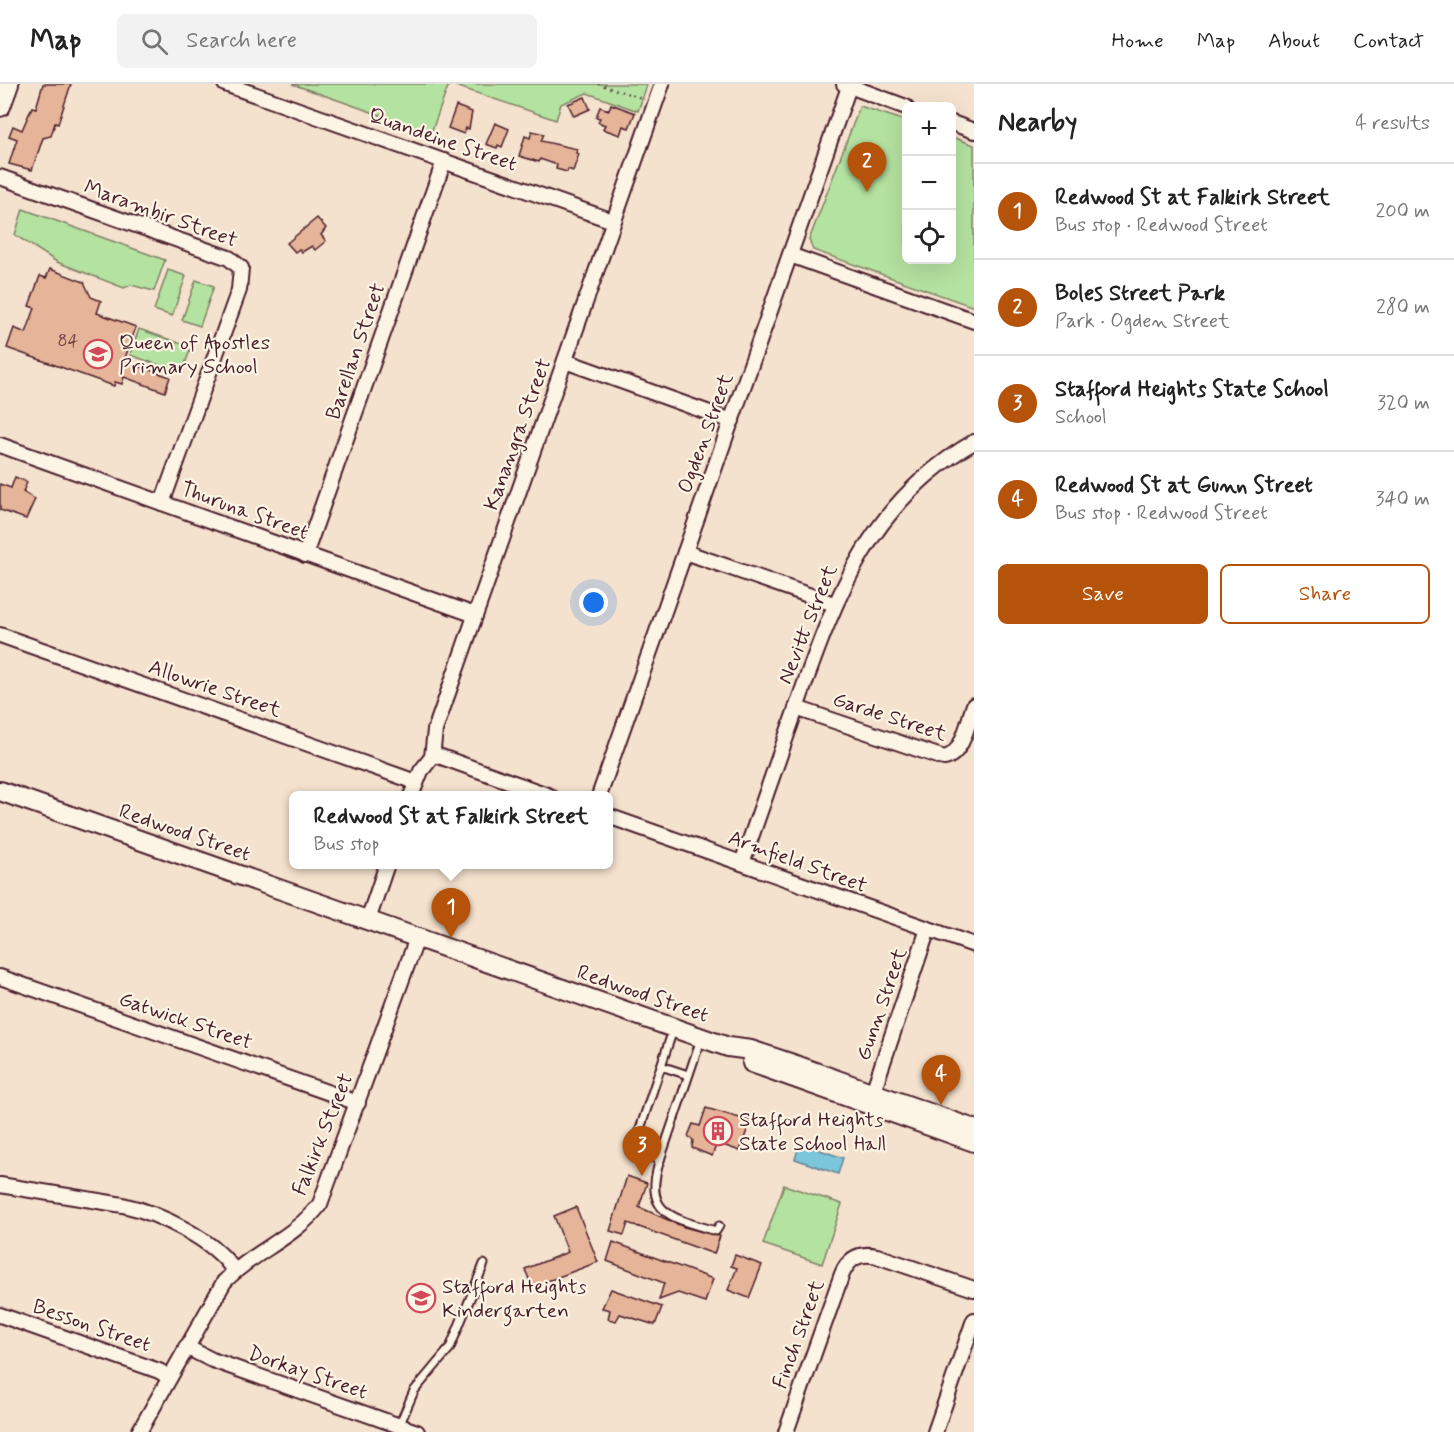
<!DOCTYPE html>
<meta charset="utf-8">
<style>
:root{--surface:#fff;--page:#f2f2f2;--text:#222;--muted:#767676;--line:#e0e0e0;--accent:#b45309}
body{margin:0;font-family:Mynerve,sans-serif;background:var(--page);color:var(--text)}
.controls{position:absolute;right:18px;top:18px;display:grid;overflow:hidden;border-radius:9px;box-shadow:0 6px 24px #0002}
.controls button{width:54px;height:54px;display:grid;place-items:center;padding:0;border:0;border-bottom:2px solid var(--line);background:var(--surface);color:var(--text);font:30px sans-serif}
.you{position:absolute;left:594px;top:519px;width:21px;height:21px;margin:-15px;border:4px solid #fff;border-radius:50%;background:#1a73e8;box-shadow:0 0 0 9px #1a73e833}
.badge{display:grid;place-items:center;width:39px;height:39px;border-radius:50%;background:var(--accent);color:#fff;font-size:20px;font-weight:700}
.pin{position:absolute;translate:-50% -50px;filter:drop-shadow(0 2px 3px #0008)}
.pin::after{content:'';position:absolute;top:32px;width:21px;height:18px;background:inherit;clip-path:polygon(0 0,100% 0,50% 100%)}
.popup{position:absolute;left:289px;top:707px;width:324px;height:78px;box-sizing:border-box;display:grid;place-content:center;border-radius:9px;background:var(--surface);filter:drop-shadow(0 2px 4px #0005);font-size:20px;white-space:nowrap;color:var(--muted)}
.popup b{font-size:22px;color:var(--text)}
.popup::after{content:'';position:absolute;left:50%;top:100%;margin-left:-12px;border:12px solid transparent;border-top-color:var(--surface)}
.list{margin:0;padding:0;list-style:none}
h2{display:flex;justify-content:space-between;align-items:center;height:78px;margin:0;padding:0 24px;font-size:26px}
h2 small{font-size:20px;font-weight:400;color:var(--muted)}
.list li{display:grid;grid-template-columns:39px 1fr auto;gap:18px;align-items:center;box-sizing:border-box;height:96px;padding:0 24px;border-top:2px solid var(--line)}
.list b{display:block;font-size:22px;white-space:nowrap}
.list p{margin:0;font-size:20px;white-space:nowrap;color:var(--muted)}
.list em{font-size:20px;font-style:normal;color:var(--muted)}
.actions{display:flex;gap:12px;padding:18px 24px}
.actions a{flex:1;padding:14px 0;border:2px solid var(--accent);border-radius:9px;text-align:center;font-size:21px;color:var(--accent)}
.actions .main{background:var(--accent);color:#fff}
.icon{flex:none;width:33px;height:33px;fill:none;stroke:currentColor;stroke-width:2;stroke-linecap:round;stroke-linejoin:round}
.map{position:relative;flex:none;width:974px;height:1348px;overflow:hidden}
header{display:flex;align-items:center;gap:36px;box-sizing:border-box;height:84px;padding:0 30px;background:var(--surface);border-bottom:2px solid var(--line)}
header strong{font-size:28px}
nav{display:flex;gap:33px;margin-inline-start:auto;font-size:21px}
.search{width:420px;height:54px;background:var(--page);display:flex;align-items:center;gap:15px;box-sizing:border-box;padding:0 21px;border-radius:9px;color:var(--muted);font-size:22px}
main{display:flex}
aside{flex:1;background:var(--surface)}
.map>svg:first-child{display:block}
.green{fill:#b4e2a0;stroke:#7f8066;stroke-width:1.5}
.water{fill:#7bc6db;stroke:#678395;stroke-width:1.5}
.building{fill:#e6b498;stroke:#4a1f2b;stroke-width:1.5}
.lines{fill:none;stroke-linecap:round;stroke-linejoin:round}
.service-casing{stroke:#4a1f2b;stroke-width:11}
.minor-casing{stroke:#4a1f2b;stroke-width:18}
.tertiary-casing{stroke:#4a1f2b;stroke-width:22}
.secondary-casing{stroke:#4a1f2b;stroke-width:24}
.path{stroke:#4a1f2b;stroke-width:2;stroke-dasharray:1.5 4.5;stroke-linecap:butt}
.service{stroke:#fcf5e5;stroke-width:7}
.minor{stroke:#fcf5e5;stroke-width:14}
.tertiary{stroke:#fcf5e5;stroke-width:18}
.secondary{stroke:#fcf5e5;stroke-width:20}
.labels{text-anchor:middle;stroke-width:4.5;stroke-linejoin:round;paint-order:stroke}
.number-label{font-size:18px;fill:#714446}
.street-label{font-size:21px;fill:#4a1f2b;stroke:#fcf5e5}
.poi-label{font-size:21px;fill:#4a1f2b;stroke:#fcf5e5;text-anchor:start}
</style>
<header>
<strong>Map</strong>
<div class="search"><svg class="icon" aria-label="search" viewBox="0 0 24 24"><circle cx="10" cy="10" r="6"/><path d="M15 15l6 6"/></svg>Search here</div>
<nav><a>Home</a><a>Map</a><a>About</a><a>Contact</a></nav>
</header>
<main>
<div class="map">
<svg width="974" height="1348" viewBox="0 0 974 1348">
<rect width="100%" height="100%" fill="#f5e2ce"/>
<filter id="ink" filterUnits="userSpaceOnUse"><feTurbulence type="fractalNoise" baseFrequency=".0167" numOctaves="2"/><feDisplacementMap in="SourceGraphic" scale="12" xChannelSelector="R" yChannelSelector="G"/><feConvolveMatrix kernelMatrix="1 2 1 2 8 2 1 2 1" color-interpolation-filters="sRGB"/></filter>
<g filter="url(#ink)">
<g class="green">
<path d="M292,0H449L431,49Z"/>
<path d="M450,0H644L647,1L638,27L587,9L561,20L556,36Z"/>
<path d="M860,22L906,37V176H952V53L974,61V223L813,166L809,156Z"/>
<path d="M23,125L165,176L154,207L131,201L124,204L57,178L15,151Z"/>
<path d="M168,186L186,192L172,232L154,226Z"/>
<path d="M196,196L214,202L200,242L182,236Z"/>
<path d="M139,245L191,263L182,289L130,271Z"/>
<path d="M784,1101L842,1120L822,1180L763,1160Z"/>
</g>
<path class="water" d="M800,1059L843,1074L838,1090L795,1075Z"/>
<g class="building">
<path d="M43,0H71L58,40L55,39L51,52L43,54L32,86L9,80L17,55L9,52L13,42L22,46L32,23L36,24Z"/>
<path d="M585,13L590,25L574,32L568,20Z"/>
<path d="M611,20L635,29L629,44L623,42L620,51L603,45L605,41L598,38L600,34L596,33L600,23L609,26Z"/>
<path d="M456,22L472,28L469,45L466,44L464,50L448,44Z"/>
<path d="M495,39L509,45L502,63L498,61L497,64L486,60Z"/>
<path d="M532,47L544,50L541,57L577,65L576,69L579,70L573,87L568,85L567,88L556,85L557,81L540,75L539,78L519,72L525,52L530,54Z"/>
<path d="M317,134L326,144L321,151L326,157L315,166L312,162L302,168L299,165L295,168L287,159Z"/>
<path d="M50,185L84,198L91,213L101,217L97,229L136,243L124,277L170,293L165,308L124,293L122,300L115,298L114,302L7,264L14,244L26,249L35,224L29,222L40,192L46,194Z"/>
<path d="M15,393L27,398L23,408L35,415L26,435L0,426V400L11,404Z"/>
<path d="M706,1024L750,1037L740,1067L717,1059L712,1072L692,1064L693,1056L688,1052L693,1040L700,1042Z"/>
<path d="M627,1092L647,1099L639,1123L684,1143L720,1152L714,1170L628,1139L624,1151L610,1147Z"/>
<path d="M576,1123L598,1178L532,1203L525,1185L568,1168L554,1132Z"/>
<path d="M613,1158L713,1195L705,1218L678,1209L659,1216L664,1199L607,1177Z"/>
<path d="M735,1171L762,1181L749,1214L728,1206L737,1184L731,1182Z"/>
<path d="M611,1205L662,1223L655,1241L620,1230L616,1237L608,1235L610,1226L602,1224Z"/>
</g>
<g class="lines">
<g class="service-casing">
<g id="service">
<path d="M673,946L633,1066L660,1076L701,955"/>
<path d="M661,982L688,991"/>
<path d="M660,1076C642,1129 671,1134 716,1147L719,1142"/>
<path d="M399,1342L414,1307L450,1264L484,1180"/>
</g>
</g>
<g class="minor-casing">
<g id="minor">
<path d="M225,0L613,137"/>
<path d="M844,0L906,23"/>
<path d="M952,39L974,47"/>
<path d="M0,93L229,174L241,184L239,206L162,419"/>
<path d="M790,171L974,237"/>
<path d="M565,277L732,337"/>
<path d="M0,361L475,531"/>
<path d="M685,468L834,520"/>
<path d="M305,471L444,77"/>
<path d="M0,551L416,698"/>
<path d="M796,624L944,674C963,671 968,637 974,621"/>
<path d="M433,670L550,712"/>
<path d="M411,712L421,687L432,673L435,646L662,0"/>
<path d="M599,712L850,0"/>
<path d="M608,732L974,861"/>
<path d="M742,779C761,725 780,670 799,616C836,511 871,417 974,358"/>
<path d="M368,836L387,780"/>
<path d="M0,893L358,1019"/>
<path d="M873,1008L928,845"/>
<path d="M0,1101L123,1121C158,1129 216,1156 234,1187"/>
<path d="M0,1231L159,1287L169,1293"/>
<path d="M186,1263L212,1276L417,1348"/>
<path d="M139,1348L224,1198C252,1168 295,1154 320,1120L417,854"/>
<path d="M786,1348L842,1190C849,1174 859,1168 877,1172L974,1205"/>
<path d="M935,1348L974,1236"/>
</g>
</g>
<g class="tertiary-casing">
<g id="tertiary">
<path d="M0,707L728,963L751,966L793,980L974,1045"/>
<path d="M752,979L974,1058"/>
</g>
</g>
<g class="secondary-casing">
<path id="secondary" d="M0,22L8,0"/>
</g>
<path class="path" d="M598,0L644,15"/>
<use href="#service" class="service"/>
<use href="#minor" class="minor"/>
<use href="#tertiary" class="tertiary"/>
<use href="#secondary" class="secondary"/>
</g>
</g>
<defs>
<g id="school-ring" transform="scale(1.5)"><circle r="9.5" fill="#fcf5e5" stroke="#d1495b" stroke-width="1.5"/><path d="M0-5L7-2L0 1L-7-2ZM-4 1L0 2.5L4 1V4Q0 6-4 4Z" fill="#d1495b"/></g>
<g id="building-ring" transform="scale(1.5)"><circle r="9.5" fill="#fcf5e5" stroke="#d1495b" stroke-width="1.5"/><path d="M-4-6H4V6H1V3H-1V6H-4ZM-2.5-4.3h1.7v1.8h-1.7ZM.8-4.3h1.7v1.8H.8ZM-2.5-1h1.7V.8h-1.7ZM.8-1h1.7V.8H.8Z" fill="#d1495b"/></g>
</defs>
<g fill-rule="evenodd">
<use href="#school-ring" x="98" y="270"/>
<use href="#building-ring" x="718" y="1047"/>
<use href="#school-ring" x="421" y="1214"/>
</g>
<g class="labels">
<g class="number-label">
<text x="68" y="262">84</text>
</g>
<g class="street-label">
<text transform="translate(443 55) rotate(19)" y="7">Quandeine Street</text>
<text transform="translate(161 129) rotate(20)" y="7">Marambir Street</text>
<text transform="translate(355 267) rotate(-71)" y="7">Barellan Street</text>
<text transform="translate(705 349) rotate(-70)" y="7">Ogden Street</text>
<text transform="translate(517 350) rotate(-70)" y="7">Kanangra Street</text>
<text transform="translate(245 426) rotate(20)" y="7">Thuruna Street</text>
<text transform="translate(807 540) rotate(-68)" y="7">Nevitt Street</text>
<text transform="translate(215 604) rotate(19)" y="7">Allowrie Street</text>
<text transform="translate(890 632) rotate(18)" y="7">Garde Street</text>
<text transform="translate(185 748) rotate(19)" y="7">Redwood Street</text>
<text transform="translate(798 777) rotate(20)" y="7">Armfield Street</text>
<text transform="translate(643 909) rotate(19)" y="7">Redwood Street</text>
<text transform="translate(881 920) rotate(-71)" y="7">Gunn Street</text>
<text transform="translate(186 936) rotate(19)" y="7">Gatwick Street</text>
<text transform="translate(322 1050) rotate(-68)" y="7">Falkirk Street</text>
<text transform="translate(92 1241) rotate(19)" y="7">Besson Street</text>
<text transform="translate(798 1250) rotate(-70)" y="7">Finch Street</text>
<text transform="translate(308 1288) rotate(19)" y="7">Dorkay Street</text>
</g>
<g class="poi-label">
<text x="119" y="265">Queen of Apostles<tspan x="119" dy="24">Primary School</tspan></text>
<text x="739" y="1042">Stafford Heights<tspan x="739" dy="24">State School Hall</tspan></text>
<text x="442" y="1209">Stafford Heights<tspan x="442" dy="24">Kindergarten</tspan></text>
</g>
</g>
</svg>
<div class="controls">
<button>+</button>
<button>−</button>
<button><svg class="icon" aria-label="locate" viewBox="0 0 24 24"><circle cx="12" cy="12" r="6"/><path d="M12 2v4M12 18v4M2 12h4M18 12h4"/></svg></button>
</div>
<div class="you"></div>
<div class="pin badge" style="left:451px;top:854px">1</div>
<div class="popup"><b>Redwood St at Falkirk Street</b>Bus stop</div>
<div class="pin badge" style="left:867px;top:108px">2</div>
<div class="pin badge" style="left:642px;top:1092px">3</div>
<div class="pin badge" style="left:941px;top:1021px">4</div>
</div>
<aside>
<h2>Nearby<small>4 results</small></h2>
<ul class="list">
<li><span class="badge">1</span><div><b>Redwood St at Falkirk Street</b><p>Bus stop · Redwood Street</p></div><em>200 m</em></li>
<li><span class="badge">2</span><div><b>Boles Street Park</b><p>Park · Ogden Street</p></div><em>280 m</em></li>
<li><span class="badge">3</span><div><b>Stafford Heights State School</b><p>School</p></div><em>320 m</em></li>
<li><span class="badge">4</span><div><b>Redwood St at Gunn Street</b><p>Bus stop · Redwood Street</p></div><em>340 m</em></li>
</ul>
<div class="actions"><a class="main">Save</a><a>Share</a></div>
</aside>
</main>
